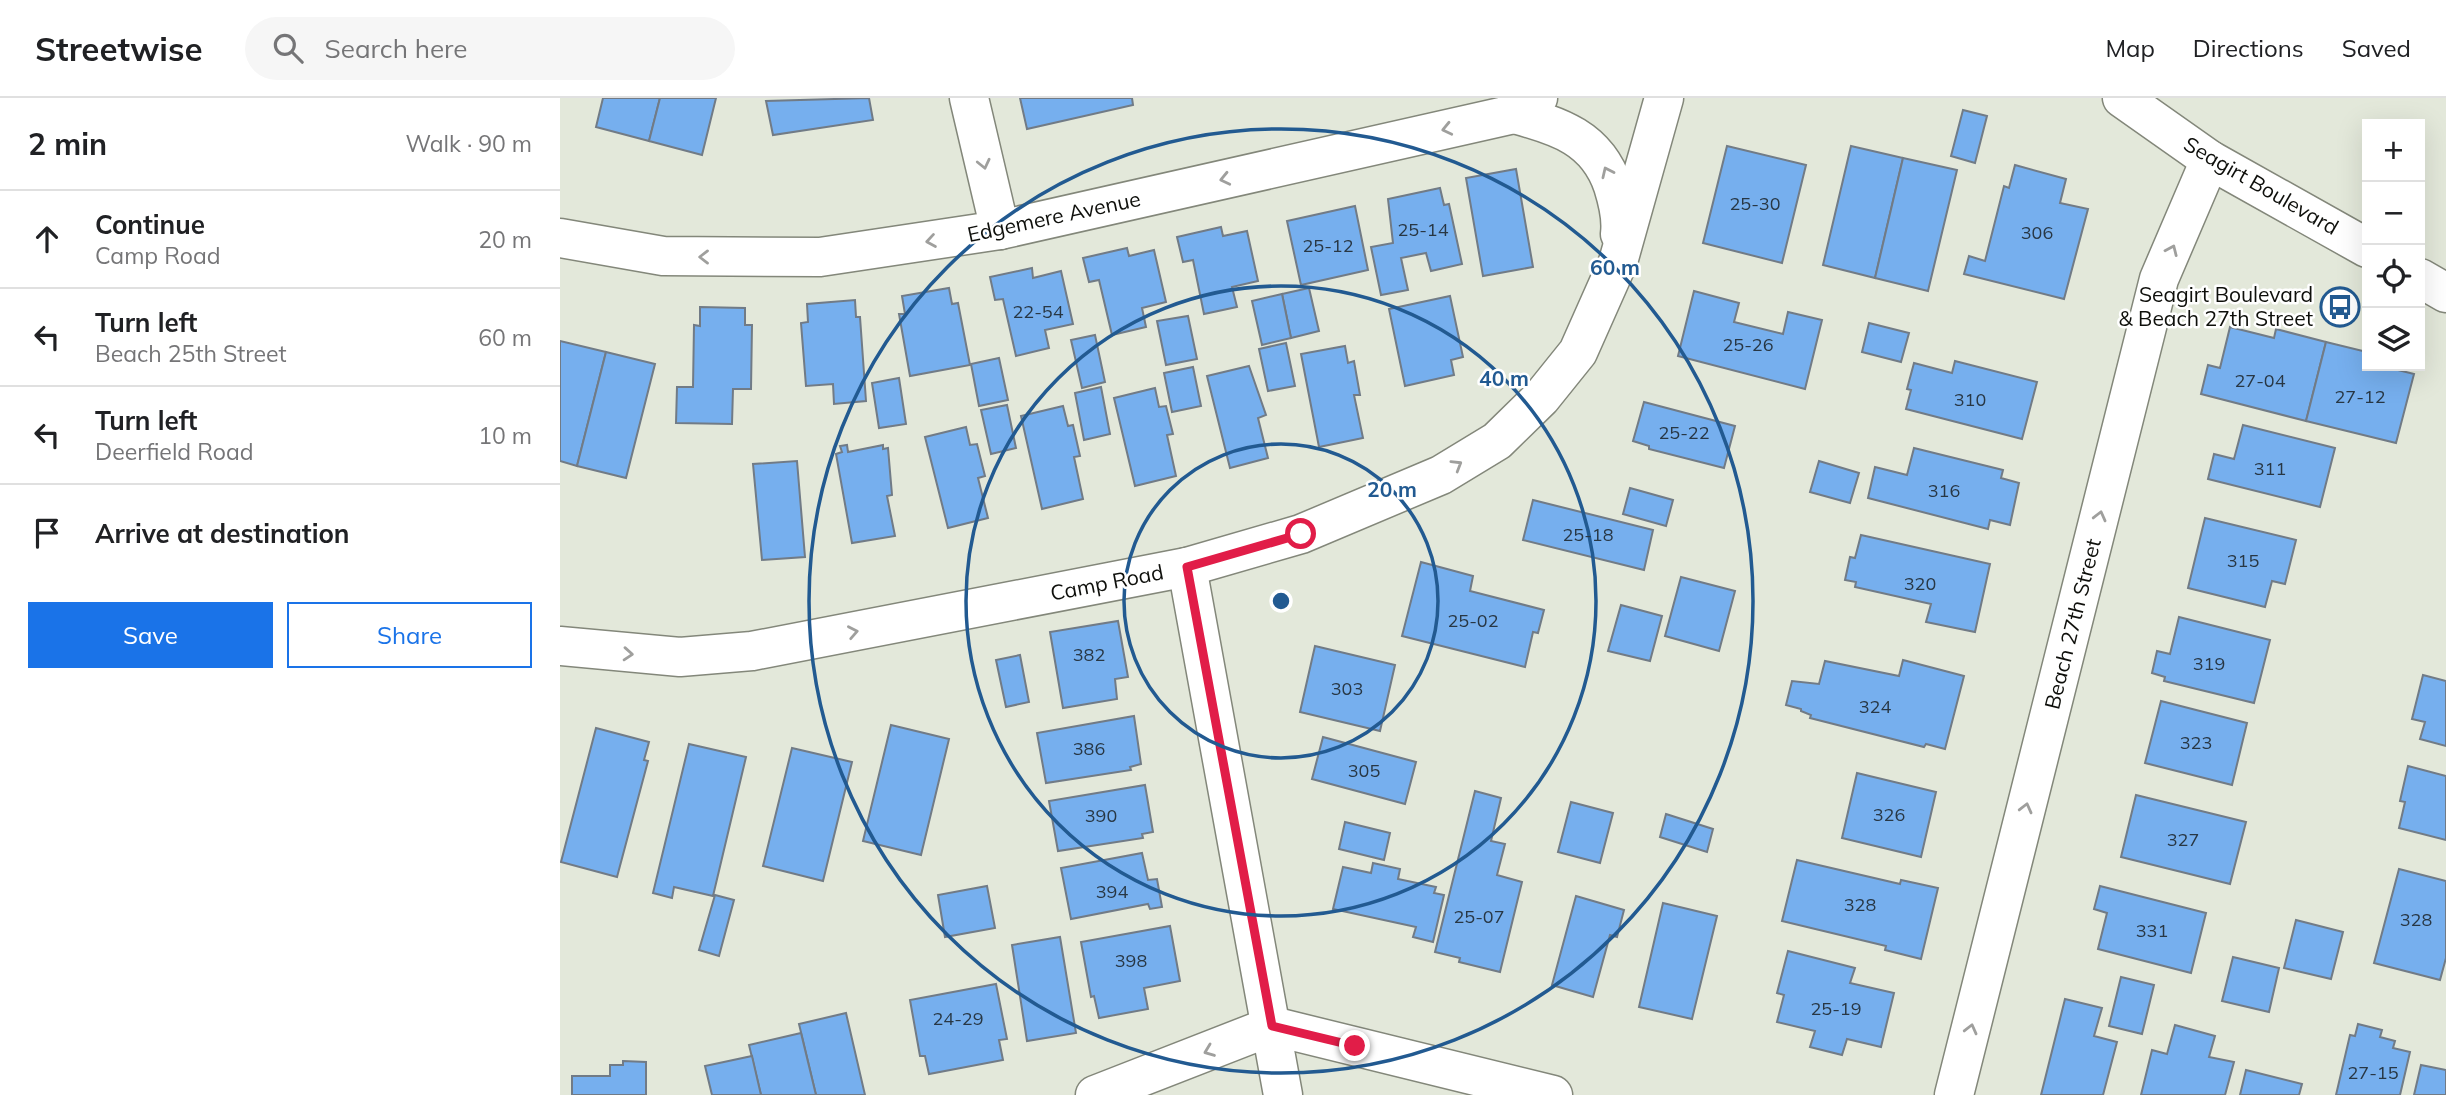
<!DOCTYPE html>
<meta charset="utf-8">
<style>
:root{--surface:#fff;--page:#f6f6f6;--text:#202124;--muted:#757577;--line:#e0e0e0;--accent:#1a73e8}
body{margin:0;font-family:Mulish,sans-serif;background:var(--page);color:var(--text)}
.controls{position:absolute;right:21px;top:21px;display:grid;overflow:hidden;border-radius:0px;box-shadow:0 7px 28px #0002}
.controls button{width:63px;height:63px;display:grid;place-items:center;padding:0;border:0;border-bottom:2px solid var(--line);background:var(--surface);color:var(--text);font:35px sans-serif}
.stop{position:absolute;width:21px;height:21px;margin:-16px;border:5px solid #e11d48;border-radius:50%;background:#fff}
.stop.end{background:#e11d48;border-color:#fff;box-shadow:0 2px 7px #0008}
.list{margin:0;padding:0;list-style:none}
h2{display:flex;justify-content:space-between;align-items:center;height:91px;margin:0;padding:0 28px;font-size:30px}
h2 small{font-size:23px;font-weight:400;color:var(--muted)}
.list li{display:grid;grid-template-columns:46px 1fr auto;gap:21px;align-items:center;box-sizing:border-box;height:98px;padding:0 28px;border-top:2px solid var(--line)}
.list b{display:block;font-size:26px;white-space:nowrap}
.list p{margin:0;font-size:23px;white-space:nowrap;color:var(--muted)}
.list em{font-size:23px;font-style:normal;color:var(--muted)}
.actions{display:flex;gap:14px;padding:21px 28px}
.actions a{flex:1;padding:16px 0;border:2px solid var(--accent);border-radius:0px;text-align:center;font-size:24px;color:var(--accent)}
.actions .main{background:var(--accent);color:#fff}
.icon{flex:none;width:38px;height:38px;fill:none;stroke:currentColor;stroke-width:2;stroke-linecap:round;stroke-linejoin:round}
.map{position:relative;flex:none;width:1886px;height:997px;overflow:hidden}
header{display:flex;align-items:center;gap:42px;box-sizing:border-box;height:98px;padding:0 35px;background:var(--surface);border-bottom:2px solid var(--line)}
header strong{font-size:33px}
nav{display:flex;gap:38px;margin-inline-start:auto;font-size:24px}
.search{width:490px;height:63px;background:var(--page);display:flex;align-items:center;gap:18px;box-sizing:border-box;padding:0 24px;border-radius:38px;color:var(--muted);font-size:26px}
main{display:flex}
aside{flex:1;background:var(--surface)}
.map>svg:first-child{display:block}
.building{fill:#76afee;stroke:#717b86;stroke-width:2}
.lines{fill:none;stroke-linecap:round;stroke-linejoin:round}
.street-casing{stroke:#83877a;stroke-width:41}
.primary-casing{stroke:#83877a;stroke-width:41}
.street{stroke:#fff;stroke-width:38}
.primary{stroke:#fff;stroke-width:38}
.oneway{stroke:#9f9f9d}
.route{stroke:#e11d48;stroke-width:9}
.ring{fill:none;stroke:#225a91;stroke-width:3.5}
.labels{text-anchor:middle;stroke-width:5;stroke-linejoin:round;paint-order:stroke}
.number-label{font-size:18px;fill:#283744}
.street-label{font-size:21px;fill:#0e0f0b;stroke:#fff}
.poi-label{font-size:21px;fill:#0e0f0b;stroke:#fff;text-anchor:end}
.centre{fill:#225a91;stroke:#fff;stroke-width:3.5}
.ring-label{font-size:21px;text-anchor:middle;font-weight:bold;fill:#225a91;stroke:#fff;stroke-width:5;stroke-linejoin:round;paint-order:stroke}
</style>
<header>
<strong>Streetwise</strong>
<div class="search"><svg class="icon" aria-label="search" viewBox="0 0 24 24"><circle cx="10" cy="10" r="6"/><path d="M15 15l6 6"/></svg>Search here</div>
<nav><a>Map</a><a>Directions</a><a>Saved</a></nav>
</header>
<main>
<aside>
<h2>2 min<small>Walk · 90 m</small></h2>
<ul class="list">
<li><svg class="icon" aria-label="ahead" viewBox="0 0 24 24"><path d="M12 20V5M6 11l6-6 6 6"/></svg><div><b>Continue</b><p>Camp Road</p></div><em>20 m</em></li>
<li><svg class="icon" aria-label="left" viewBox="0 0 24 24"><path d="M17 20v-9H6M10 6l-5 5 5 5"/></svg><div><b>Turn left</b><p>Beach 25th Street</p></div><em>60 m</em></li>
<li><svg class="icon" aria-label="left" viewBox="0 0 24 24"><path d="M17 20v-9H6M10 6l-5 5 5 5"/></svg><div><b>Turn left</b><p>Deerfield Road</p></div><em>10 m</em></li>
<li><svg class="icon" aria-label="arrive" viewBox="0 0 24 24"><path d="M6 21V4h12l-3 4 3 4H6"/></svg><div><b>Arrive at destination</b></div></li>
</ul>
<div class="actions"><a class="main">Save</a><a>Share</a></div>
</aside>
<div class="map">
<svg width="1886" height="997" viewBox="0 0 1886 997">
<rect width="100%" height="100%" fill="#e3e8da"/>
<g class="building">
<path d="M43,0H100L89,43L36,29Z"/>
<path d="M100,0H156L142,57L89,43Z"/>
<path d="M309,0L313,22L213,37L206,3Z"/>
<path d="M460,0H572L573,7L467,31Z"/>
<path d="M1403,12L1427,18L1415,65L1391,58Z"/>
<path d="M1167,48L1246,67L1222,165L1143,145Z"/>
<path d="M1291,48L1343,60L1315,180L1263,167Z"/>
<path d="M1343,60L1397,72L1368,193L1315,180Z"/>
<path d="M1455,67L1506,81L1500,105L1528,111L1504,201L1404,176L1409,158L1425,163L1444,88L1449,90Z"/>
<path d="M956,71L973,169L923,178L906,80Z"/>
<path d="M880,90L884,107L889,106L902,166L871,173L866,155L841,160L848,192L821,197L811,149L833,145L828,101Z"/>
<path d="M795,108L808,172L741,187L727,123Z"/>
<path d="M661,129L663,138L687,133L698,183L672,189L677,209L644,216L633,162L623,164L617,139Z"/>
<path d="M567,150L569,158L594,152L606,204L582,210L586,229L552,237L539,182L529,184L523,160Z"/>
<path d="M472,170L473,180L501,173L513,226L485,232L489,250L456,258L443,201L435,202L430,179Z"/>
<path d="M389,190L392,206L398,205L410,267L350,278L339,216H345L342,198Z"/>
<path d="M749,190L759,233L731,240L722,196Z"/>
<path d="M1134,193L1179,205L1174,224L1223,236L1228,214L1262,222L1245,291L1118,258Z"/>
<path d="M722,196L731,240L702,247L692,203Z"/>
<path d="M890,198L903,259L891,262L894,277L845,288L829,211Z"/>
<path d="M295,202L296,219H300L306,303L274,306L273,286L246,288L241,225L248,224L247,206Z"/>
<path d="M140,209L185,210V227H192L191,291H173L172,326L116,325L117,289H133L134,227L140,228Z"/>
<path d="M628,218L637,261L606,267L597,223Z"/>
<path d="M1309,225L1349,235L1341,264L1302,254Z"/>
<path d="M1670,229L1714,240L1716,231L1766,244L1746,323L1641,296L1648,267L1660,270Z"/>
<path d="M535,237L545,284L522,290L511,242Z"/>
<path d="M0,243L46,254L17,368L0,363Z"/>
<path d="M1766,244L1807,254V268H1822L1854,276L1836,345L1746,323Z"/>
<path d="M726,245L735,288L708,293L699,251Z"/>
<path d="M785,248L788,265L794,263L800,297H794L803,340L759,349L741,256Z"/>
<path d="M46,254L95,266L66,380L17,368Z"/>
<path d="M439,260L448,302L419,308L411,266Z"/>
<path d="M1395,263L1477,284L1462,341L1346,311L1351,292L1347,291L1354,265L1392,275Z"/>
<path d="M689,268L706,317L698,320L708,360L670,370L647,278Z"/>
<path d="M633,269L641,308L612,314L604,275Z"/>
<path d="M339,280L346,326L319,330L312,285Z"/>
<path d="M541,289L550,336L524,342L515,295Z"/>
<path d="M595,290L599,309L606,308L613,336L607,337L616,378L575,388L554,300Z"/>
<path d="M1084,304L1175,328L1164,370L1089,351V348L1073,343Z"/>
<path d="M447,307L456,350L431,356L421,312Z"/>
<path d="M503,308L508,328L513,327L520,358L514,359L523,401L482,411L461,318Z"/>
<path d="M1683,327L1775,350L1760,409L1648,381L1654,356L1674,361Z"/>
<path d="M406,329L410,347L417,346L425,378L418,380L428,420L388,430L365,339Z"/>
<path d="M287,347L288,354L323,347V351L328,350L332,397L327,398L335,438L292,445L276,356L282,354L280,348Z"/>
<path d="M1354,350L1443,372L1441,380L1459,385L1450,427L1430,422L1428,431L1308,400L1315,369L1347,377Z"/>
<path d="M237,363L245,459L202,462L193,366Z"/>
<path d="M1259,363L1299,375L1290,405L1250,394Z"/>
<path d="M1070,390L1113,402L1106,428L1063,416Z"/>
<path d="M973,402L1093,432L1084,472L963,442Z"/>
<path d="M1645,420L1736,442L1725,486L1712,483L1705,509L1628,490Z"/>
<path d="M1301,437L1430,466L1415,534L1366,524L1371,506L1295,489L1296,484L1285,482L1290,459L1295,460Z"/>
<path d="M861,464L913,478L910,493L984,512L978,535L973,534L965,569L842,538Z"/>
<path d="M1121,479L1175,493L1159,553L1105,538Z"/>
<path d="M1061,507L1102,518L1090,563L1048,553Z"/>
<path d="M1619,519L1710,542L1694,605L1604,583L1605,579L1592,575L1597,553L1610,556Z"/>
<path d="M558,523L568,579L555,581L557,601L503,610L490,534Z"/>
<path d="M755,548L835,567L820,633L740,614Z"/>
<path d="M460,557L469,604L446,609L436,562Z"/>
<path d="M1343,562L1404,578L1385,651L1366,646L1364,649L1250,620L1251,617L1241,613V611L1226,607L1232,583L1259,586L1265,563L1339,578Z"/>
<path d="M1863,577L1886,583V648L1860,641L1865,624L1852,621Z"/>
<path d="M1601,603L1687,625L1672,687L1585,665Z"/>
<path d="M574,618L581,666L570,669L571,672L486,685L477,635Z"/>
<path d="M331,627L389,641L361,757L303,743Z"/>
<path d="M36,630L89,644L84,662L88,663L57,779L1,764Z"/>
<path d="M763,639L856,664L845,706L752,681Z"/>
<path d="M129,646L186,659L153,798L114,789L112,800L93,795Z"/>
<path d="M232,650L292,664L263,783L203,768Z"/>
<path d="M1848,668L1886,678V742L1839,730L1845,704L1840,703Z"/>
<path d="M1297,675L1376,694L1361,759L1282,740Z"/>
<path d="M585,687L593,734L582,736L583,740L498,753L489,703Z"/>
<path d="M915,693L941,700L931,743L945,746L937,777L962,784L940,874L899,864L900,860L875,854Z"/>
<path d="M1576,697L1686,724L1670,786L1561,759Z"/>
<path d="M1011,704L1053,715L1040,765L998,754Z"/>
<path d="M1106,716L1153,731L1147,754L1100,739Z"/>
<path d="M785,724L830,735L824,762L779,751Z"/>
<path d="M582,755L588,782L597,781L602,809L590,811L588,806L511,821L501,770Z"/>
<path d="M1237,762L1340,786L1341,782L1378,790L1361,861L1325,852L1326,848L1222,823Z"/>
<path d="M813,765L840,771L838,781L876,789L874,795L884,797L873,844L853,839L856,829L773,811L783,769L811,775Z"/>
<path d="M1839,771L1886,783V860L1880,882L1814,865Z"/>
<path d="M427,788L435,830L385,839L378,797Z"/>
<path d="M1540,788L1646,815L1631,875L1538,851L1547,815L1534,811Z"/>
<path d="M155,797L174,802L159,858L139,852Z"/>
<path d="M1016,798L1064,812L1057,839L1050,837L1033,899L992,887Z"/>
<path d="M1103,805L1157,818L1132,921L1079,909Z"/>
<path d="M1736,822L1783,834L1771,881L1724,870Z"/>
<path d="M610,828L620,883L584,890L588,911L539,920L534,898L531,899L521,844Z"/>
<path d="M500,839L516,935L467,943L452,847Z"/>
<path d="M1228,853L1295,870L1290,885L1334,895L1321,949L1287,941L1282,957L1250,949L1255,933L1217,924L1224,897L1217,895Z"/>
<path d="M1673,859L1719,870L1709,914L1662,903Z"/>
<path d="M1561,879L1594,887L1582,936L1549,928Z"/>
<path d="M436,886L447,941L439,942L443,962L369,976L365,958H360L350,902Z"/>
<path d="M1505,901L1542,910L1534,938L1557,944L1543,997H1481Z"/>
<path d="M286,915L305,997H256L239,926Z"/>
<path d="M1798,926L1822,932L1820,939L1835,943L1833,950L1850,954L1840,997H1776L1790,937L1795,938Z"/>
<path d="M1615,927L1655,938L1649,959L1674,964L1665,997H1581L1592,952L1607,956Z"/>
<path d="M241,935L256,997H201L189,947Z"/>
<path d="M192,958L201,997H152L145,968Z"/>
<path d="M63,963L86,964V997H12V978H50V967H63Z"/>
<path d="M1861,967L1886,972V997H1854Z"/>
<path d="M1686,972L1742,986L1739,997H1680Z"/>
</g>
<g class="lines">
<g class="street-casing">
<g id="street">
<path d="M409,0L440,132"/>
<path d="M954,16C999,28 1037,40 1053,88C1058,104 1062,120 1060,136"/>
<path d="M0,140L103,158L260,159L440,132L954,16L978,0"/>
<path d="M627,469L723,997"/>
<path d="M0,548L120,559L192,553L627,469L741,436L881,377L937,343L981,300L1018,254L1058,164L1104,0"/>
<path d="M535,997L712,928L993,997"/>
<path d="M1394,997L1599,181L1650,62"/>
</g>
</g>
<g class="primary-casing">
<g id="primary">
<path d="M1562,0L1650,62L1807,150"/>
<path d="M1860,180L1886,195"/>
</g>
</g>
<use href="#street" class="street"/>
<use href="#primary" class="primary"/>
</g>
<defs><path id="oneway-chevron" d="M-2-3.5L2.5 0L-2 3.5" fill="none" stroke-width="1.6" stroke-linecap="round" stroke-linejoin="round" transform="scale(1.75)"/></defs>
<g class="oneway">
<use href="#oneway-chevron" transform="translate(887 31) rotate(167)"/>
<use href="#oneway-chevron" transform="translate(424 66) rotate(77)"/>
<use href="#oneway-chevron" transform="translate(1047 74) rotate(-115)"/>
<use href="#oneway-chevron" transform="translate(665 81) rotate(167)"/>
<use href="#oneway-chevron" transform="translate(371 143) rotate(171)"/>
<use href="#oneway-chevron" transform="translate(1612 152) rotate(-66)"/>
<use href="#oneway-chevron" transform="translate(144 159) rotate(-180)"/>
<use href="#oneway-chevron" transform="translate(897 367) rotate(-31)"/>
<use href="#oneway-chevron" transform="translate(1540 418) rotate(-76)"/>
<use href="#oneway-chevron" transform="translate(293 534) rotate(-11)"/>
<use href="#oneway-chevron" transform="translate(68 556) rotate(4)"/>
<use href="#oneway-chevron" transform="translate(1466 710) rotate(-76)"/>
<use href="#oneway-chevron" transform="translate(1411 931) rotate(-76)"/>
<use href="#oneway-chevron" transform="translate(649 953) rotate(159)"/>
</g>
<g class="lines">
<path class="route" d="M741,436L627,469L712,928L795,948"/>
</g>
<g class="ring">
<circle cx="721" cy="503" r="157"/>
<circle cx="721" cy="503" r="315"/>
<circle cx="721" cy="503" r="472"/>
</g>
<defs>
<g id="bus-ring" transform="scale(2.0125)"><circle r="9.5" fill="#fff" stroke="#225a91" stroke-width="1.5"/><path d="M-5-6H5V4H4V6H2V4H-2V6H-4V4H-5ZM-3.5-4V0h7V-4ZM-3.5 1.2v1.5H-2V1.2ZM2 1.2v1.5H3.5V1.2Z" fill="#225a91"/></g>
</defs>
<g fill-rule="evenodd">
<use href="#bus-ring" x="1780" y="209"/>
</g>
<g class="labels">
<g class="number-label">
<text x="1195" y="112">25-30</text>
<text x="863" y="138">25-14</text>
<text x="1477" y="141">306</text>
<text x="768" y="154">25-12</text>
<text x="478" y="220">22-54</text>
<text x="1188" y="253">25-26</text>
<text x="1700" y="289">27-04</text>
<text x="1800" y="305">27-12</text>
<text x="1410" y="308">310</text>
<text x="1124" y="341">25-22</text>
<text x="1710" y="377">311</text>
<text x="1384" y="399">316</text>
<text x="1028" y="443">25-18</text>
<text x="1683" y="469">315</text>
<text x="1360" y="492">320</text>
<text x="913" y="529">25-02</text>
<text x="529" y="563">382</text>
<text x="1649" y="572">319</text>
<text x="787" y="597">303</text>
<text x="1315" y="615">324</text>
<text x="1636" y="651">323</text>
<text x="529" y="657">386</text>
<text x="804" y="679">305</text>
<text x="1329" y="723">326</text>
<text x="541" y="724">390</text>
<text x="1623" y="748">327</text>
<text x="552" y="800">394</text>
<text x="1300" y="813">328</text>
<text x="919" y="825">25-07</text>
<text x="1856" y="828">328</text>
<text x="1592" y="839">331</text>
<text x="571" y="869">398</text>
<text x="1276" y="917">25-19</text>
<text x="398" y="927">24-29</text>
<text x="1813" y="981">27-15</text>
</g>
<g class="street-label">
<text transform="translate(1701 88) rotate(30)" y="7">Seagirt Boulevard</text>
<text transform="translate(494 119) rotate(-12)" y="7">Edgemere Avenue</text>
<text transform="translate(547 485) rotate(-11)" y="7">Camp Road</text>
<text transform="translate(1513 526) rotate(-76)" y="7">Beach 27th Street</text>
</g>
<g class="poi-label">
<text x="1753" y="204">Seagirt Boulevard<tspan x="1753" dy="24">&amp; Beach 27th Street</tspan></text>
</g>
</g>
<circle cx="721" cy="503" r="10" class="centre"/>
<g class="ring-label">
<text x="1055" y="177">60 m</text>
<text x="944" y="288">40 m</text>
<text x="832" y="399">20 m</text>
</g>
</svg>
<div class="controls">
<button>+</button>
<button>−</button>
<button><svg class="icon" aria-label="locate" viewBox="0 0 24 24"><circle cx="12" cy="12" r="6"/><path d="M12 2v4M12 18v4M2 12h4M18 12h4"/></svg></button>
<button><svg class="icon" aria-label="layers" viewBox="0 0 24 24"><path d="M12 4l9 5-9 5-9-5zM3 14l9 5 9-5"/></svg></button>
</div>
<div class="stop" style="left:741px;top:436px"></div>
<div class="stop end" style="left:795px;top:948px"></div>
</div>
</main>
